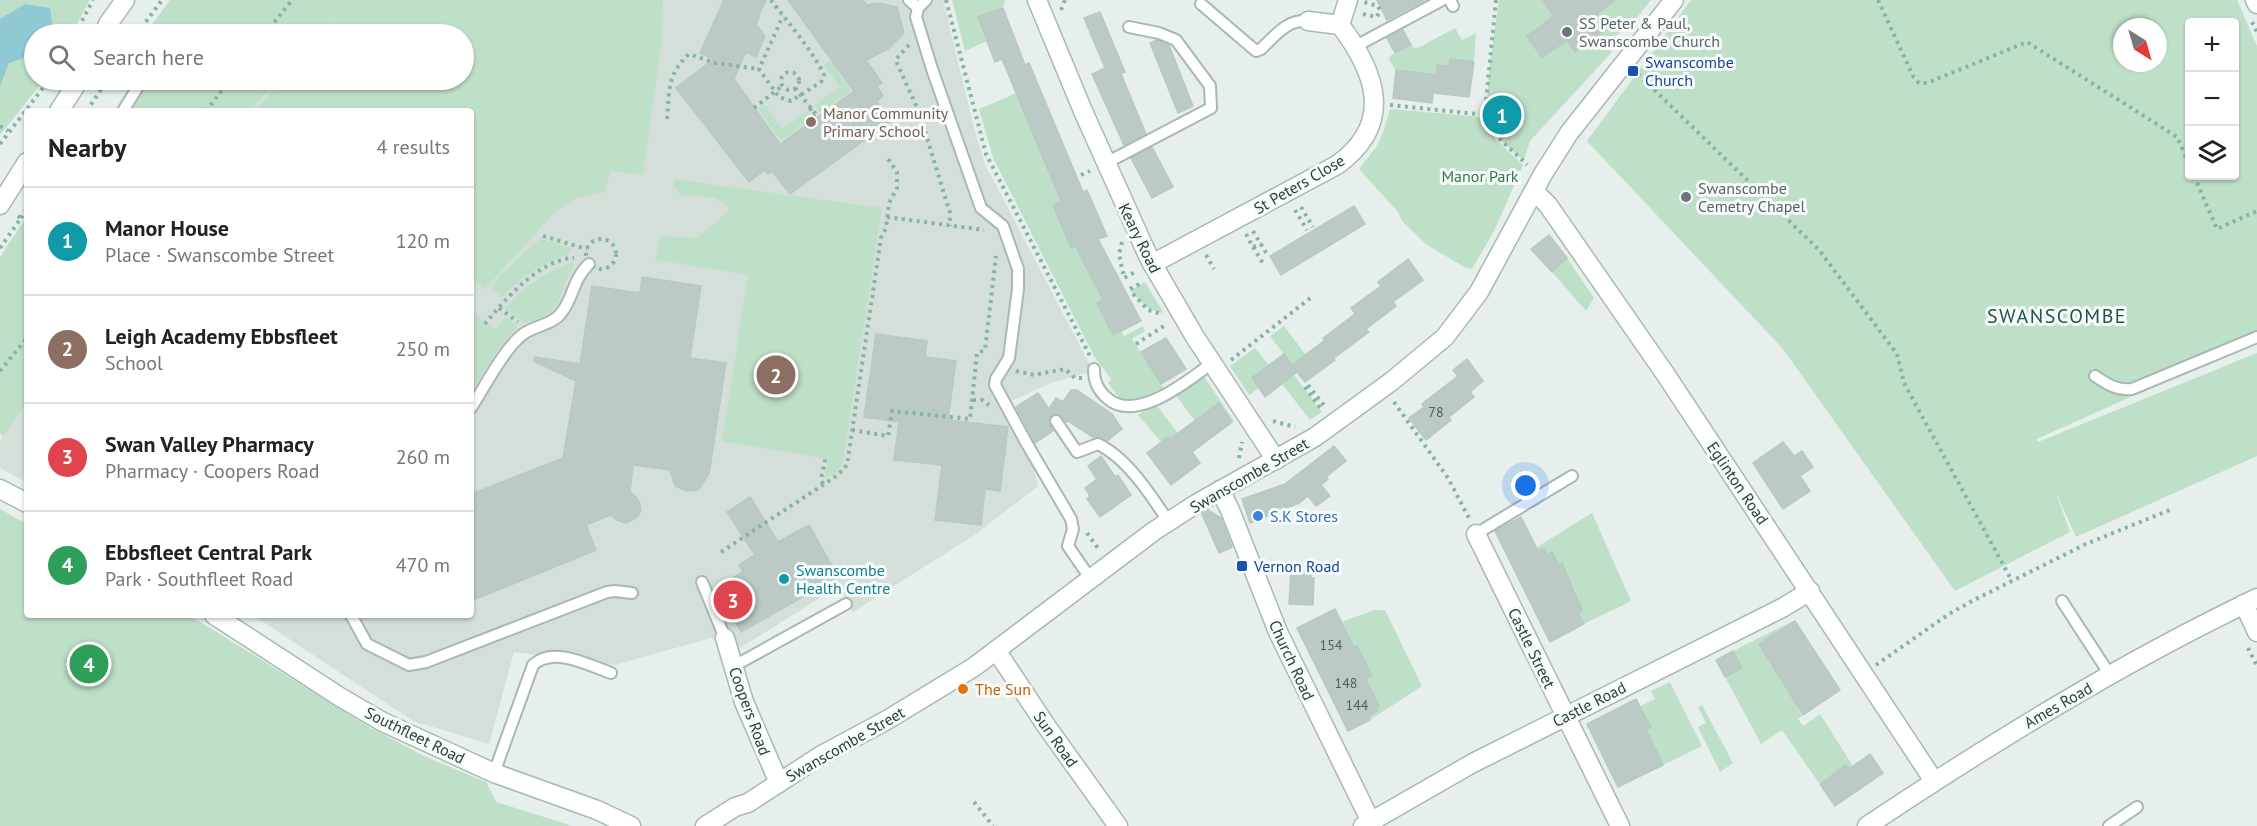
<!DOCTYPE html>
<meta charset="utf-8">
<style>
:root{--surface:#fff;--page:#f6f6f6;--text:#222;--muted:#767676;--line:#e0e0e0;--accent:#804e3d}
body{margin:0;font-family:"PT Sans",sans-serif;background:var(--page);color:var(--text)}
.controls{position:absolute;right:18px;top:18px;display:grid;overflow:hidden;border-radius:6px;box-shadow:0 2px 4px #0004}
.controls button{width:54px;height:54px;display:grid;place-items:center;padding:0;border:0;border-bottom:2px solid var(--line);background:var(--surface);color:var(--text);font:30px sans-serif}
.compass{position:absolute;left:2113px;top:18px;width:54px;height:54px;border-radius:50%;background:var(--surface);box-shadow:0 2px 4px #0004;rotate:143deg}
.you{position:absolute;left:1526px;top:486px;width:21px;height:21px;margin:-15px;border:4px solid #fff;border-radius:50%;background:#1a73e8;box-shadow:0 0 0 9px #1a73e833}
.badge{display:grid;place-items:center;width:39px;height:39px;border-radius:50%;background:var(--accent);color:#fff;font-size:20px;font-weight:700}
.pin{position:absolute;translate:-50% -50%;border:3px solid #fff;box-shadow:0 2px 6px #0006}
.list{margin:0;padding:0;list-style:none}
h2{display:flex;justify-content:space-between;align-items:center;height:78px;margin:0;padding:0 24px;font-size:26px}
h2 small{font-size:20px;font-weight:400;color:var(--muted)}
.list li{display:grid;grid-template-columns:39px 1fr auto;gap:18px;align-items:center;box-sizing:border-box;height:108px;padding:0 24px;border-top:2px solid var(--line)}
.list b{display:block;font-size:22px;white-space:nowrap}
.list p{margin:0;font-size:20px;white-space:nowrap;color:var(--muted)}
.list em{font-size:20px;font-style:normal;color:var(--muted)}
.icon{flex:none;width:33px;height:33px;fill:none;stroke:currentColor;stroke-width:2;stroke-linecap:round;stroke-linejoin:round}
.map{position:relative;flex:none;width:2257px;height:826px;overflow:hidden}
.search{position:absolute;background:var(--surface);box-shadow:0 2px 4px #0004;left:24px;top:24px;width:450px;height:66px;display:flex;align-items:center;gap:15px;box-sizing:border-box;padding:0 21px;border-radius:33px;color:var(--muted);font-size:22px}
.panel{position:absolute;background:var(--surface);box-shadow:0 2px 4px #0004;left:24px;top:108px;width:450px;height:510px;border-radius:6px}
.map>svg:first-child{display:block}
.built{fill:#d4dfda}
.green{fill:#bfe0c8;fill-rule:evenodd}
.water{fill:#8ec9d4}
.building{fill:#bbcac4;stroke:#b8c9c2;stroke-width:1.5}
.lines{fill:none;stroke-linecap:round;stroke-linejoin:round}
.service-casing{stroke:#a8b8b2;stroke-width:14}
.minor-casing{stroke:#a8b8b2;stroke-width:21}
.tertiary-casing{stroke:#a8b8b2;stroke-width:21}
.secondary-casing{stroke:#a4bbb3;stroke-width:21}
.path{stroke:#86b3a5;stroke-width:4;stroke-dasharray:3 4.5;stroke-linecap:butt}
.service{stroke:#fff;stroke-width:10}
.minor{stroke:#fff;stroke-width:18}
.tertiary{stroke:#fff;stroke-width:18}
.secondary{stroke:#fff;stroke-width:18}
.worship-dot{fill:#6b7280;stroke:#f7fbf9;stroke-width:2}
.transit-dot{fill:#1a4fb4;stroke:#f7fbf9;stroke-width:2}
.education-dot{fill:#8d6e63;stroke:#f7fbf9;stroke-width:2}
.shop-dot{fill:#3f7fe0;stroke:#f7fbf9;stroke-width:2}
.culture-dot{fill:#0f9aa8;stroke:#f7fbf9;stroke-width:2}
.food-dot{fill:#e8710a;stroke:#f7fbf9;stroke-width:2}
.labels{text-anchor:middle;stroke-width:6;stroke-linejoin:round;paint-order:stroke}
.number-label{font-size:14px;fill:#4a645c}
.worship-label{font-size:16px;fill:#5b616d;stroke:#f7fbf9;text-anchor:start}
.transit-label{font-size:16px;fill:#164399;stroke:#f7fbf9;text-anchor:start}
.education-label{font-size:16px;fill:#785e54;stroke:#f7fbf9;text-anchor:start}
.park-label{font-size:16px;fill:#2d7a4b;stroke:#f7fbf9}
.street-label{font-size:16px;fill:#24423a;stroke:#f7fbf9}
.shop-label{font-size:16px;fill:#366cbe;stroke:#f7fbf9;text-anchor:start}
.culture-label{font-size:16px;fill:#0d838f;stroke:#f7fbf9;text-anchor:start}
.food-label{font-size:16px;fill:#c56008;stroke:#f7fbf9;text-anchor:start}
.quarter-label{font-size:20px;letter-spacing:1.5px;fill:#1f5548;stroke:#f7fbf9}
</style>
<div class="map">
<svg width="2257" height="826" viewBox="0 0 2257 826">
<rect width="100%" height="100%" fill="#e6efeb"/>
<g class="built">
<path d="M347,0H943L974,128L985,164L1093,371L1051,383L1009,402L1032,461L1038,486L976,534L853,612L837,587L740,648L711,638L615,665L514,652L489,744L413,721L253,615H471V111H249L277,80H464V34H317Z"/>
<path d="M27,404V483L0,468V440Z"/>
</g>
<g class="green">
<path d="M0,0H90L71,34H34V80H44L0,135Z"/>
<path d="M170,0H663L662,39L643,175L611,171L604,192L577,198L556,211L485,289L471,278V111L256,110L282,80H464V34H321L337,15L319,34H145Z"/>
<path d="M952,0H1005L1003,8L978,17L987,41L965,51Z"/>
<path d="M1499,0H1651L1635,20L1606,44L1612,52L1530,141L1524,160C1510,151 1494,133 1489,117C1483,98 1496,24 1499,0Z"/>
<path d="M1691,0H2237L2257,46V340L2037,439L2038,442L2257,353V456L2076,537L2055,490L2070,532L1955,591L1783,349L1587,141ZM2190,22H2234V176H2190ZM2122,27H2158V63H2122Z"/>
<path d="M1455,28L1462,40L1476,33L1474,62L1450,59L1449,66L1437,65L1436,75L1396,70L1389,60L1390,56L1411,45L1416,49Z"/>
<path d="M830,60L851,90L820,113L815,105L840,87L824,65Z"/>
<path d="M150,80H278L250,111H131Z"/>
<path d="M1017,93L1026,114L1025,117L1029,122L1061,201L1053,205L1071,248L1080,245L1103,300L1098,303L1108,307L1124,336L1143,326L1145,331L1132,339L1165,390L1161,392L1136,402L1119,398L1108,383L1111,379L1094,356L993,158L979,109Z"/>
<path d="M765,104L782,129L807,111L812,118L781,140L758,109Z"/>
<path d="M1390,109L1482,117L1496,140L1523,165L1494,231L1472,269L1466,268L1427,245L1402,221L1398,212L1359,169L1377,146L1384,130Z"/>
<path d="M673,179L882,208L843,462L838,471L824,480L828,459L725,442L722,443L748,275L655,260L661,236L697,238L729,211C713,181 676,213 673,179Z"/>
<path d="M27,216V404L3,436L0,434V257Z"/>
<path d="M541,239L571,248L570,253C544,265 521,274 502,298L493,289L492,285L524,252Z"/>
<path d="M1567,258L1594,298L1586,311L1552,272Z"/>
<path d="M572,262L574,266C553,298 569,310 525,323L505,309C523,285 545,274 572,262Z"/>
<path d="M1145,282L1163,312L1162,313L1149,309L1131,292V290Z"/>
<path d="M471,311L495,330L506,317L517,326L500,347L471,392Z"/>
<path d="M1284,326L1306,355L1292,365L1270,336Z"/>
<path d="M1255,348L1269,365L1252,378L1259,388L1249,395L1230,366Z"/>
<path d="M1294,375L1322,412L1310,420L1282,384Z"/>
<path d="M1205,378L1234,421L1232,422L1219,404L1195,421L1175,394L1197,379Z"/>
<path d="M1155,403L1186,444L1165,446L1138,415Z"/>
<path d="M0,509L27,524V615H189L371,728L424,756L486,782L496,802L573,826H0Z"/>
<path d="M1592,513L1631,601L1584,624L1581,618L1575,621L1574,593L1576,592L1572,584L1554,593L1551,587L1569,578L1562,564L1543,573L1556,559L1552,553L1547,555L1544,548L1535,552L1534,549Z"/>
<path d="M1375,610H1385L1422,686L1370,720L1368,716L1377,711L1376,707L1379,706L1374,696L1368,693L1372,691L1366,679L1372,677L1368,670L1346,669L1364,660L1358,646L1339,654L1337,649L1352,642L1343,624L1326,631L1324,628Z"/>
<path d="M1793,621H1795L1800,673L1783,684L1788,691L1799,684L1814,695L1797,707L1802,716L1798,719L1803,726L1820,714L1853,766L1849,769L1846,765L1833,780L1830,776L1819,783L1782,730L1761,744L1725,677L1742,668L1733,651Z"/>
<path d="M1670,682L1702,746L1663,765L1659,758L1622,741L1650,727L1633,710L1655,699L1651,691Z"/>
<path d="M1702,705L1733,763L1720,772L1698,727L1706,723L1698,707Z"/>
</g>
<path class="water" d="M25,4L50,8L53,30L50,34H34V54L9,63L0,86V19Z"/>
<g class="building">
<path d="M724,0H766L758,16L759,17L756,24L765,36L756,57L746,52L734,79L780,144L854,91L788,0H863L866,5L878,3L897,7L904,33L888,49L866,60L882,83L877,86L883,96L877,101L891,121L790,194L772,171L768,174L764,170L749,182L676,88L714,59L700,53Z"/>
<path d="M1377,0H1425L1387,20Z"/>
<path d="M1543,0H1615L1597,14L1607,28L1575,52L1567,40L1542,58L1527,36L1554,16Z"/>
<path d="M1003,8L1025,65L1029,63L1083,192L1087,190L1107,236L1098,239L1141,321L1113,335L1097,303L1103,300L1076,247L1071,248L1053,205L1061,201L1002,59L995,62L978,17Z"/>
<path d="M1100,12L1125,72L1121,74L1146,134L1124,145L1092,74L1105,68L1084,18Z"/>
<path d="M1403,30L1411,45L1395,53L1387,38Z"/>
<path d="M1157,40L1169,45L1193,106L1178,113L1150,43Z"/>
<path d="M1450,59L1474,62L1469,97L1433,93L1432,103L1393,98L1396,70L1436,75L1437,65L1449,66Z"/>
<path d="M1152,147L1173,187L1152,198L1131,158Z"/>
<path d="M1354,206L1365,224L1281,275L1270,256Z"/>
<path d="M1549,235L1567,258L1552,272L1531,249Z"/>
<path d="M1408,259L1423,280L1393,302L1396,306L1366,329L1369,332L1334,358L1335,360L1305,382L1297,372L1265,397L1252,378L1284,354L1292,365L1325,340L1323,338L1355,314L1351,308L1381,286L1378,282Z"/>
<path d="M642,277L701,286L690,358L726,363L709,474L698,490L687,491L675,486L670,470L633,465L630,492L637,498L640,504L641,511L637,517L626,523L619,521L610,515L586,525L596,550L471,601V494L563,458L576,381L534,361L535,357L580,364L592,286L640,293Z"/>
<path d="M876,334L927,341L925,357L956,361L948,420L1008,427L1000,491L985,489L981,525L935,520L942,465L894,460L899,422L864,417Z"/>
<path d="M1166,338L1186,369L1161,384L1141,352Z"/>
<path d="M1467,359L1483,381L1470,392L1474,397L1449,417L1451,420L1426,440L1409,418L1424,407L1422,404L1458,376L1453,370Z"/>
<path d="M1071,390H1077L1112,414L1122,429L1107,441L1099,437L1094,438L1068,421L1066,422L1060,415L1055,414L1051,415L1049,421L1053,431L1035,443L1016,407L1038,393L1049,409L1056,398L1063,402Z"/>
<path d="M1219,403L1232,422L1192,452L1200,463L1171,485L1147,453L1168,437L1170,439Z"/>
<path d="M1783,442L1794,456L1802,451L1813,467L1800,476L1810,491L1783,509L1753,463Z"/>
<path d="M1334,446L1346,461L1326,477L1328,479L1321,485L1330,496L1316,506L1308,496L1299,503L1250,523L1242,499L1285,484Z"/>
<path d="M1101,456L1115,477L1118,475L1131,495L1100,517L1087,499L1090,496L1085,488L1097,479L1088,466Z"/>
<path d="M750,497L778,542L809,525L838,577L741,632L722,597L735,590L729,580L743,572L739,565L755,555L727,512Z"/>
<path d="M1208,510L1221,518L1232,547L1219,553L1202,514Z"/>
<path d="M1521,517L1538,551L1544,548L1547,555L1552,552L1559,565L1562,563L1582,610L1578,612L1584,624L1550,642L1495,531Z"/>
<path d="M1291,570L1311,571V578H1314L1313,605L1289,604Z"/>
<path d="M1335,609L1354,647L1357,645L1372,676L1366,679L1379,706L1376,707L1377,711L1368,716L1370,720L1348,731L1297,628Z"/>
<path d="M1795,621L1840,690L1803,715L1759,644Z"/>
<path d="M1733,651L1742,668L1725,677L1716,660Z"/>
<path d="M1636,699L1651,727L1646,729L1663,765L1618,787L1587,724Z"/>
<path d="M1870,754L1883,773L1835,806L1820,784L1846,765L1849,769Z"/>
</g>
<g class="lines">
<g class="service-casing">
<g id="service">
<path d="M909,0L918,8"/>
<path d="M926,0L918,8L916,17L932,69L981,208L1003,226L1018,269V289L1009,358L996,379L995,385L1027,444L1071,519L1073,529L1068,546L1090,578"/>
<path d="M1450,0L1453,6"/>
<path d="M1201,4L1256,51L1261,49C1275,36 1287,19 1308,21"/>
<path d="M1356,46L1442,0"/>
<path d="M123,111L142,80"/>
<path d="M1106,163L1211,108L1210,86L1176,40L1159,33L1129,27"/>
<path d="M1094,369C1094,381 1097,389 1107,398C1135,424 1188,381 1212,363"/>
<path d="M2095,376C2107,384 2117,391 2132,389L2257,337"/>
<path d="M471,408C484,388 504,349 522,335C534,325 552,326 562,312C574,296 573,279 589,264"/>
<path d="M1056,421L1077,452L1098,444C1127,458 1151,495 1168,521"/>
<path d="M1476,534L1572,476"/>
<path d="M702,582L725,638"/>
<path d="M2062,601L2110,675"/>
<path d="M351,615L367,644L409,665L426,662L607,592L615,591L632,593"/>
<path d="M734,666L846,604"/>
<path d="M494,773L533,665C554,646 588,665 611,673"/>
<path d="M2109,826L2137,807"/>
</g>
</g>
<g class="minor-casing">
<g id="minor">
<path d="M1037,0L1083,111L1149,258L1195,337L1276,460"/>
<path d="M2255,0L2257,4"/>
<path d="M1308,21L1340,25"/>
<path d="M1534,191L1548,205L1666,375L1934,781"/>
<path d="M1152,264L1337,165C1394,124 1377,74 1340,25L1348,0"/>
<path d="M1220,490L1230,510L1278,632L1373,826"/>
<path d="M1476,534L1620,826"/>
<path d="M2244,604L2257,632"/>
<path d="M725,638L744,702L779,783"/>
<path d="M996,650L1047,727L1118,826"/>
<path d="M705,826L735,807L748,803L820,756L887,720L974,667L1154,531L1196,504L1315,437L1392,381L1445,337L1479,292L1543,174L1569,133L1674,0"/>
<path d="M1363,826L1473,763L1782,608L1810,591"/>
<path d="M1867,826C1993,742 2121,663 2257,598"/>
</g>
</g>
<g class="tertiary-casing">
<g id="tertiary">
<path d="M104,34L108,24L125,0"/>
<path d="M59,111L79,80"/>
<path d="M0,205L27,162"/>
</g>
</g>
<g class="secondary-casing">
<g id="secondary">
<path d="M0,489L27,503"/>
<path d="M214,615L340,697L383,722L494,773L597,810L631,826"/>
</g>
</g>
<g class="path">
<path d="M771,0C785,19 816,55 824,75L821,82L791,101L779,97L759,69L783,16"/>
<path d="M946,0L986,154L1090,356"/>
<path d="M1496,0L1485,111C1493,140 1511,147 1527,165"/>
<path d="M1878,0L1913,76L1919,83H1927L2027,42L2177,137L2190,166"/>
<path d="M1061,10L1065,0"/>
<path d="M1363,14L1377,17L1380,10L1378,6L1364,2"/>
<path d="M2252,22L2257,32"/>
<path d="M75,34L93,0"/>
<path d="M137,34L162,0"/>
<path d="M265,34L292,0"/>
<path d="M909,45L896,59V61L919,112L950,213V226"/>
<circle cx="790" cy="81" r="9"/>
<path d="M1638,74L1819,250L1897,354L1904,383L2012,581"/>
<path d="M795,88L818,117"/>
<path d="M1390,105L1486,115"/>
<path d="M754,108L782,86"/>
<path d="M810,108L815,119"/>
<path d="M87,111L107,80"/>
<path d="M206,111L230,80"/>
<path d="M667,119C670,90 666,76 689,54L715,63L759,69"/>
<path d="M0,126L8,131"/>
<path d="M0,144L49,80"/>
<path d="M1081,175L1090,171"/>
<path d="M2194,176L2217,229L2257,211"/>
<path d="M1301,207L1313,227"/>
<path d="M1295,210L1307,230"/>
<path d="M887,217L984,230"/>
<path d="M21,218L27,208"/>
<path d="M1253,231L1268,256"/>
<path d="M1246,234L1253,247L1261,244"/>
<path d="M543,236L587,249"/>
<circle cx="601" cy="254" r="15"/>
<path d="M1122,242L1119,254L1124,278L1137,271"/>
<path d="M1253,247L1264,265"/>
<path d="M0,248L21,218L16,215"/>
<path d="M1206,255L1214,269"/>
<path d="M1130,289L1143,282"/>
<path d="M1133,294L1148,310L1161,314"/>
<path d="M499,308L518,322"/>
<path d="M485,324C505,299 540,259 574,258"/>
<path d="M1136,344L1167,324"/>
<path d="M1231,360L1313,296"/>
<path d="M0,371L27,338"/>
<path d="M1016,371L1034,375L1065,369L1075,378H1082"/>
<path d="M1308,385L1326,408"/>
<path d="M1305,387L1322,410"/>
<path d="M973,400H982L989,405"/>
<path d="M1394,402L1448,478L1469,518"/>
<path d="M1273,421L1295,427"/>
<path d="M852,430L888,436L892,411L970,419L977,353L985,350L996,256"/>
<path d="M1239,458L1242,442"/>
<path d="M823,484L821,479L826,456"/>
<path d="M1087,533L1100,551"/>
<path d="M721,552L838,475L847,465L881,238L886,228L889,203L897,188V172L888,159"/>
<path d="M2248,648L2257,666"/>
<path d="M1876,665L1949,614L1974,600L2086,544L2172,509"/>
<path d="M974,802L993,826"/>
</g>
<use href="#service" class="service"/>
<use href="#minor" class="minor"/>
<use href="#tertiary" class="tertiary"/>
<use href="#secondary" class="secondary"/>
</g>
<g class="worship-dot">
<circle cx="1567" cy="32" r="6"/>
<circle cx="1686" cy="197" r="6"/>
</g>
<g class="transit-dot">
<rect x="1627" y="65" width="12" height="12" rx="3"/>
<rect x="1236" y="560" width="12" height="12" rx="3"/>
</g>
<circle class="education-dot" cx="811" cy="122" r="6"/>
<circle class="shop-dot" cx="1258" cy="516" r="6"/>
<circle class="culture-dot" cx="784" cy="579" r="6"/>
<circle class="food-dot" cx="963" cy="689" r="6"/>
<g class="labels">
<g class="number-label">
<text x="1436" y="417">78</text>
<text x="1331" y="650">154</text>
<text x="1346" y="688">148</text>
<text x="1357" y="710">144</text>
</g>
<g class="worship-label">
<text x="1579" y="29">SS Peter &amp; Paul,<tspan x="1579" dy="18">Swanscombe Church</tspan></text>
<text x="1698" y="194">Swanscombe<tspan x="1698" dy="18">Cemetry Chapel</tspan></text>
</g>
<g class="transit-label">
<text x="1645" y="68">Swanscombe<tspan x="1645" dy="18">Church</tspan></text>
<text x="1254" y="572">Vernon Road</text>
</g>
<g class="education-label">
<text x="823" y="119">Manor Community<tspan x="823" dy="18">Primary School</tspan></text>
</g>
<g class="park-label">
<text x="1480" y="182">Manor Park</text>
</g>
<g class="street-label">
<text transform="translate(1299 184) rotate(-30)" y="6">St Peters Close</text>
<text transform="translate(1140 238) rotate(64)" y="6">Keary Road</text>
<text transform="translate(1249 475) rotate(-30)" y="6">Swanscombe Street</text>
<text transform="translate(1738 483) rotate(56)" y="6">Eglinton Road</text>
<text transform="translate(1532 648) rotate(64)" y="6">Castle Street</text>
<text transform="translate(1292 660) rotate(65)" y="6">Church Road</text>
<text transform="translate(1589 704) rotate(-27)" y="6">Castle Road</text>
<text transform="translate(2058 705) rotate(-30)" y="6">Ames Road</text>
<text transform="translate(750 711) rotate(70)" y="6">Coopers Road</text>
<text transform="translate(415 735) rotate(26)" y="6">Southfleet Road</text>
<text transform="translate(1056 739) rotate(55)" y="6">Sun Road</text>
<text transform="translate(845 744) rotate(-30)" y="6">Swanscombe Street</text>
</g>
<g class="shop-label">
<text x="1270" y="522">S.K Stores</text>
</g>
<g class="culture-label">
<text x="796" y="576">Swanscombe<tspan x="796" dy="18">Health Centre</tspan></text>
</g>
<g class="food-label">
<text x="975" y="695">The Sun</text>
</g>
<g class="quarter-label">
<text x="2057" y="323">SWANSCOMBE</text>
</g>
</g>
</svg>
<div class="controls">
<button>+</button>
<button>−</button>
<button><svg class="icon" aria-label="layers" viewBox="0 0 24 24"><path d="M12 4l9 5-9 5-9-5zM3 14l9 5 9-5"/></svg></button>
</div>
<svg class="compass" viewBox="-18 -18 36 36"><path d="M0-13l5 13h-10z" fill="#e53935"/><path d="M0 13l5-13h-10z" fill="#767676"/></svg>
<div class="you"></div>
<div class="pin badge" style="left:1502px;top:115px;background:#0f9aa8">1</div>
<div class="pin badge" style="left:776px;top:375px;background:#8d6e63">2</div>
<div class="pin badge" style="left:733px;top:600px;background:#e0444e">3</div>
<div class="pin badge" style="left:89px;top:664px;background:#2e9e5b">4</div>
<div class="search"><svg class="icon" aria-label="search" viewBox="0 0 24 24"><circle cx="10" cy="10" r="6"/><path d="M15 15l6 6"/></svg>Search here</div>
<section class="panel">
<h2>Nearby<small>4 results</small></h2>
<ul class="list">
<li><span class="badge" style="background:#0f9aa8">1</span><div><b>Manor House</b><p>Place · Swanscombe Street</p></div><em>120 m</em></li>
<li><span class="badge" style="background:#8d6e63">2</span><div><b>Leigh Academy Ebbsfleet</b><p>School</p></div><em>250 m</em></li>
<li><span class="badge" style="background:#e0444e">3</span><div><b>Swan Valley Pharmacy</b><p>Pharmacy · Coopers Road</p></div><em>260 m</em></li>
<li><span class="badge" style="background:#2e9e5b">4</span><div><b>Ebbsfleet Central Park</b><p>Park · Southfleet Road</p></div><em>470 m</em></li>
</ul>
</section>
</div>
